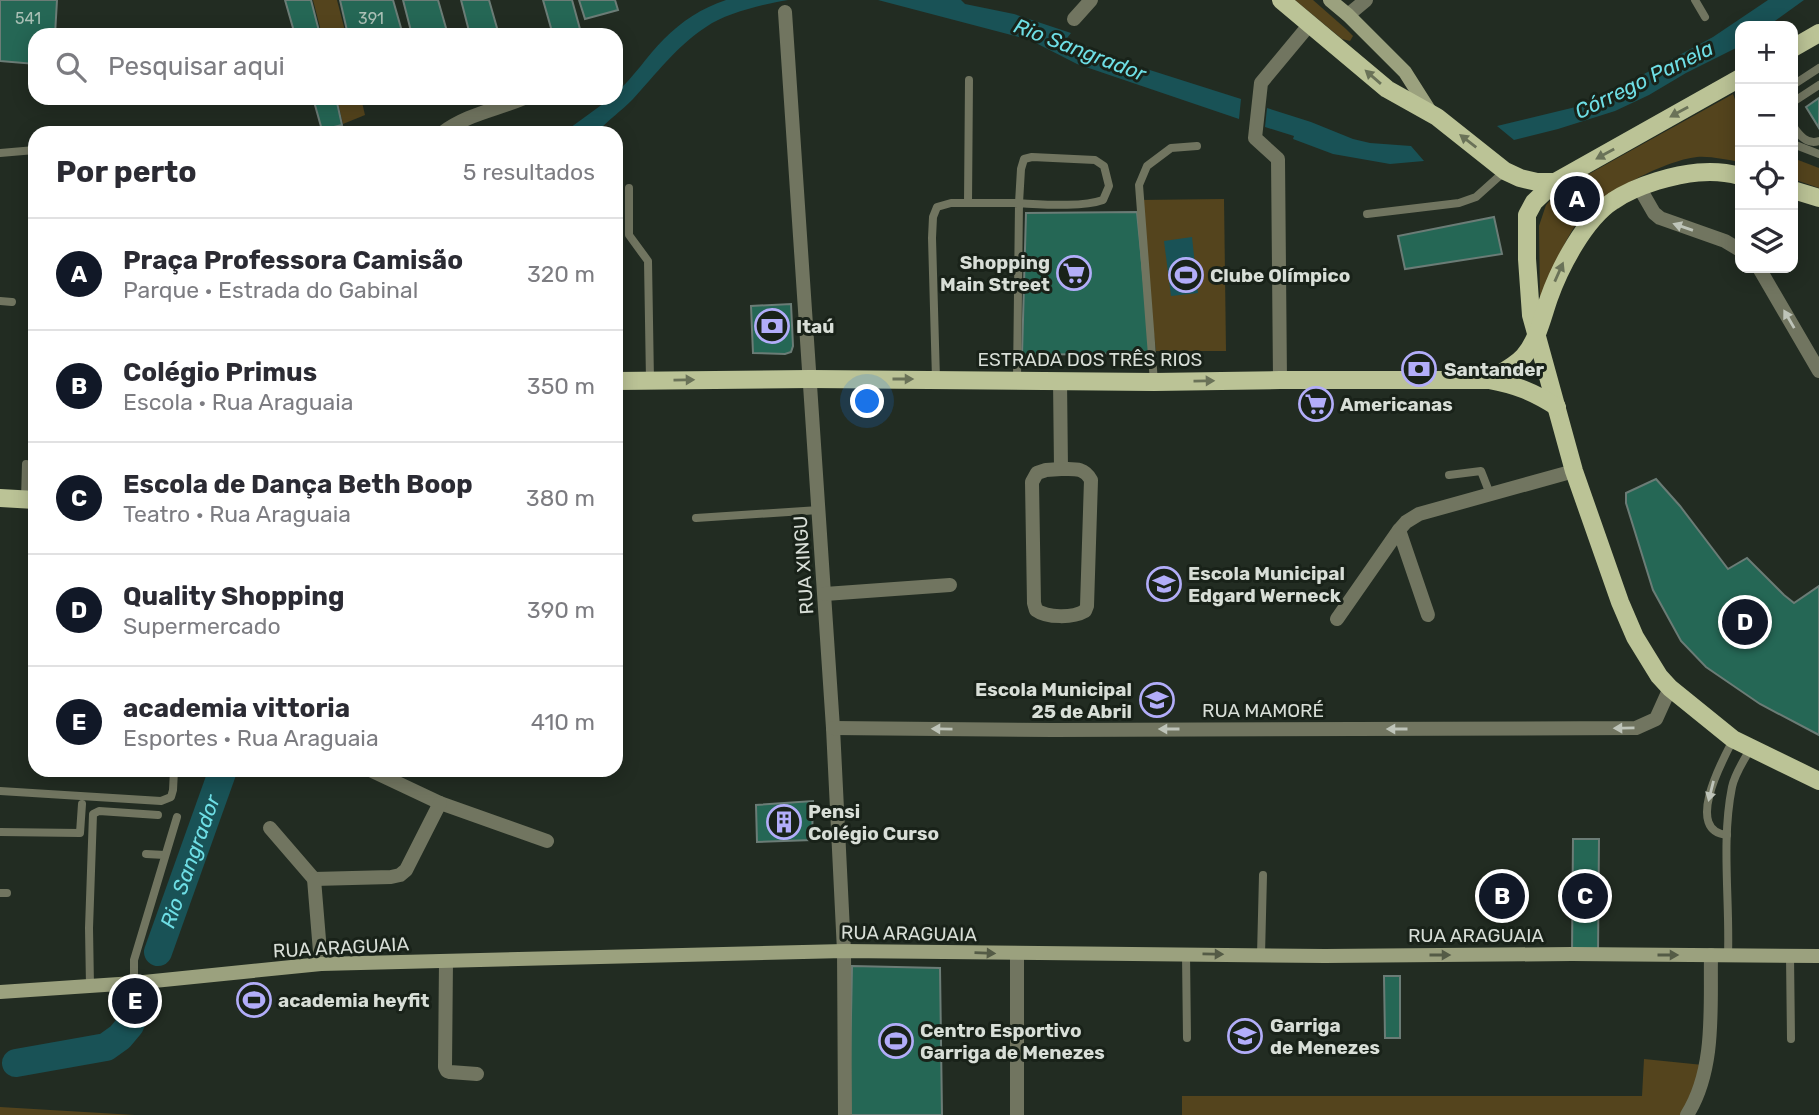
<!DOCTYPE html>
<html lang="pt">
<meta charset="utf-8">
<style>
:root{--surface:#fff;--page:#f2f2f3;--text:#2b2b33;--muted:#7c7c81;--line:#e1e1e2;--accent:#111827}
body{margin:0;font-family:Rubik,sans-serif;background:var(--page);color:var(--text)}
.controls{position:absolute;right:21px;top:21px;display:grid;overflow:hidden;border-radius:14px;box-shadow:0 4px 18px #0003}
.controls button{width:63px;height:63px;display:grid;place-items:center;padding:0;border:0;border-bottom:2px solid var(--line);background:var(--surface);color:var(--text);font:35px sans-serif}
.you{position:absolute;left:868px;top:402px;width:24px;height:24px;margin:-18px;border:5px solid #fff;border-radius:50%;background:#1a73e8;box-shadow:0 0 0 10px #1a73e833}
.badge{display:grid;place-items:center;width:46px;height:46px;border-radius:50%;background:var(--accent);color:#fff;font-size:23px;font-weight:700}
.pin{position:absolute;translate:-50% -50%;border:4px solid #fff;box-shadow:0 2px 7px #0006}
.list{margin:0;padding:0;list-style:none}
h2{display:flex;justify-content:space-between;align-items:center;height:91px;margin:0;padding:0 28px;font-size:30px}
h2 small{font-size:23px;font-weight:400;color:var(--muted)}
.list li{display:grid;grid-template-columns:46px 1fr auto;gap:21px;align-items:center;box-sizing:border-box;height:112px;padding:0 28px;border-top:2px solid var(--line)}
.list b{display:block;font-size:26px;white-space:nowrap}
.list p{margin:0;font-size:23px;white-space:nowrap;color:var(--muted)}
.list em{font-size:23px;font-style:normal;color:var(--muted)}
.icon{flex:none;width:38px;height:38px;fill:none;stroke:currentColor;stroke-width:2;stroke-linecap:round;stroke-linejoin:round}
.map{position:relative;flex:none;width:1819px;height:1115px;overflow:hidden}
.search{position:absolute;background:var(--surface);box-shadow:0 4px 18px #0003;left:28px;top:28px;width:595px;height:77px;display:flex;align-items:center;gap:18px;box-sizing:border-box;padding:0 24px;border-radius:21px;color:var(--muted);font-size:26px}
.panel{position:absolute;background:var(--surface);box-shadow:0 4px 18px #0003;left:28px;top:126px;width:595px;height:651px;border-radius:21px}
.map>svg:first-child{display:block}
.green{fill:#54441d}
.water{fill:#195256}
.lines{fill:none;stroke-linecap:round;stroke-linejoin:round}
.river{stroke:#195256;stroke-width:28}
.building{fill:#256755;stroke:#6b7c76;stroke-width:2}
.lane{stroke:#717560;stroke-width:8}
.street{stroke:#717560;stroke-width:14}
.secondary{stroke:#9ba17e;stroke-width:14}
.primary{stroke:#bbc396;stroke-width:18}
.oneway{fill:#6a7258}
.oneway2{fill:#bec4b9}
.oneway3{fill:#545b46}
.labels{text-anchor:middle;stroke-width:6;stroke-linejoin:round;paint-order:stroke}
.number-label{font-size:16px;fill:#abc0b6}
.poi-label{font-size:19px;font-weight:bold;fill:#d8ded7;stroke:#192219;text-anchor:start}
.street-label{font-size:19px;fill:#d8ded7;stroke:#192219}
.water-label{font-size:21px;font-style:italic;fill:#6edee5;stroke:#192219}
</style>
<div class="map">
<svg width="1819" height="1115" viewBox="0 0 1819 1115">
<rect width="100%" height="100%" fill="#222c22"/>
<g class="green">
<path d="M313,0H337L346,35H322Z"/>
<path d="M1295,0H1313L1346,29L1353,36L1350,41L1342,39Z"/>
<path d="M1733,94L1740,113V162C1727,160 1711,156 1697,157C1665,160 1596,196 1577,223C1561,246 1551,274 1540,300L1539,226L1546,205L1560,190Z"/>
<path d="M337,98H361L365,115L343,124Z"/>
<path d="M1793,158L1819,168V188L1793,179Z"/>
<path d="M1224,199L1226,351H1156L1138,200Z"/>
<path d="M1644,1059L1703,1065L1686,1115H1182V1096H1642Z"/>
<path d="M0,1107L135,1115H0Z"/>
</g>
<g class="water">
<path d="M726,0H788C764,4 726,13 706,27C678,45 655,75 633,99C622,111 607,120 597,133H563L611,98H616V93C634,77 647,56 664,39C682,21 702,8 726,0Z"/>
<path d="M878,0H961L965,4L1014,14L1071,33L1067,38L1112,58L1241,99L1239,119L1077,64L1030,40Z"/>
<path d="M1768,0H1804L1768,26H1740V45L1738,47L1686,73L1649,95L1615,111L1558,129L1514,140L1497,126L1588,104L1713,37Z"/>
<path d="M1267,108L1311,122L1353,139L1370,143L1411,146L1424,161L1390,164L1333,154L1293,139L1294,136L1265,127Z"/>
<path d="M1192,237L1198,293L1171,296L1164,241Z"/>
</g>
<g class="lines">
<g class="river">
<path id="s1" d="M158,952L223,770"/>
<path d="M16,1063L106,1047L120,1037L130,1025L140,1000"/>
</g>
</g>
<g class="building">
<path d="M0,0H57L55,35H35V64L0,61Z"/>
<path d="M285,0H311L320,35H295Z"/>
<path d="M340,0H393L403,35H348Z"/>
<path d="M403,0H438L448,35H412Z"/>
<path d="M461,0H489L499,35H470Z"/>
<path d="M543,0H572L580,29L553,35Z"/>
<path d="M579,0H615L618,10L585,19Z"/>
<path d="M313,98H336L342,125L322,130Z"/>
<path d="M1819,98V128L1806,107Z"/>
<path d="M1137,212L1151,353L1022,355L1026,213Z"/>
<path d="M1494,217L1502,254L1405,269L1398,236Z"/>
<path d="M791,304L793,346L791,352L785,354L753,353L751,306Z"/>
<path d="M1656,479L1680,506L1728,569L1747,558L1784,595L1794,603L1819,586V735L1760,704L1706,667L1681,641L1653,590L1626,503V493Z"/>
<path d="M813,801L812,840L757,842L756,805Z"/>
<path d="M1573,839H1599L1598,954H1572Z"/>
<path d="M852,966L940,968L942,1115H849Z"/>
<path d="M1384,976H1400V1038H1385Z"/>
</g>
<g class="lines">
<g class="lane">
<path d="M1695,0L1705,17"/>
<path d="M1793,85L1819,68"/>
<path d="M1793,102L1819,85"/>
<path d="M1793,126C1799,135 1807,145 1819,141"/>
<path d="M1793,144L1819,154"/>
<path d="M0,153L35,150"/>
<path d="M629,188V235L648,261L650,381"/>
<path d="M968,203L969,80"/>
<path d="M1367,214L1459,203L1476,197L1505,171"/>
<path d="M0,301L12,302"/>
<path d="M936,379L932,238L933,217L937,207L951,203H1014C1039,204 1081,208 1103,200L1109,186L1104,166L1095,160L1032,157L1024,159L1021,169L1019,203L1017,380"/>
<path d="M1154,382L1139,185L1147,166L1171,148L1197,146"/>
<path d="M1449,475L1481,471L1490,494"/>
<path d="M25,499L26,464"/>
<path d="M696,518L819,510"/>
<path d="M0,791L161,801L171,797L173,790L174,770"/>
<path d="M0,832L80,833L82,804"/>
<path d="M1727,835C1684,831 1722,761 1733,740"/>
<path d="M146,854L165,855"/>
<path d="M0,893H7"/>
<path d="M1186,954L1187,1038"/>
<path d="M1261,955L1263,875"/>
<path d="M1728,955C1730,900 1721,842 1732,787C1735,773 1744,760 1751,748"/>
<path d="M1790,956L1791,1039"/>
<path d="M134,983V960L177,817"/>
<path d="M90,986L89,928L93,814L99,811L158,815"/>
</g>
<g class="street">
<path d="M785,12L833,728L844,951L845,1115"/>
<path d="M1348,15L1366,0"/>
<path d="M1074,19L1091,0"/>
<path d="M442,133C467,114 496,110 524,98"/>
<path d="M1639,187L1654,213L1660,218L1725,241L1740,250"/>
<path d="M1759,268L1819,371"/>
<path d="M1060,380L1061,469"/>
<path d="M1280,380L1278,159L1255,138L1261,83L1310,24"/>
<path d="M1061,469C1074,469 1084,467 1091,480L1087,606L1085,611C1073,618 1047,618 1036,610L1034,603L1032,482L1037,473L1046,470Z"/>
<path d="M1399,530L1428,615"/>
<path d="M825,594L950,585"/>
<path d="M1337,619L1399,530L1406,522L1419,514L1574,471"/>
<path d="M833,728L1053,730L1636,728L1656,719L1670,688"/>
<path d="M370,770L440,803L547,841"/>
<path d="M270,828L314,879L391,877L400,875L406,870L440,803"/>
<path d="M314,879L321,964"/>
<path d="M446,961L445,1067L447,1071L450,1072L477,1074"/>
<path d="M1017,1115V954"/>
<path d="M1687,1115C1716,1069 1710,1007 1711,955"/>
</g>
<g class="secondary">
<path d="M1330,0L1348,15L1405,72L1431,113"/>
<path d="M0,992L134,983L321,964L844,951L1325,956L1572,954L1819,956"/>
</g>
<g class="primary">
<path d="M1281,0L1387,89L1437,117L1505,171L1520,178L1537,182H1555"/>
<path d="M1793,48L1819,33"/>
<path d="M1740,78L1555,182L1534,202L1527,215V259L1531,315L1574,471L1620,602L1635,637L1659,676L1670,688L1733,739L1819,781"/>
<path d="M1793,190L1819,198"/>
<path d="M1489,380C1501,373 1515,366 1524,356C1538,339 1542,318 1549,298C1560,267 1585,219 1613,201C1626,192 1641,186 1657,181C1684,173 1712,168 1740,176"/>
<path d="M616,381L810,379L1154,382L1280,380H1489C1516,385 1534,392 1557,407"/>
<path d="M0,498L35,500"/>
</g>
</g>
<defs><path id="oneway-solid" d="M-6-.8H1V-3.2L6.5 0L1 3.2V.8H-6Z" transform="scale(1.75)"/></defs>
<g class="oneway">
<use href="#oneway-solid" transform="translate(1373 77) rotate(-139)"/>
<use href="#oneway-solid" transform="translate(1679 112) rotate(151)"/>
<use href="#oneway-solid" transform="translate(1468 141) rotate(-142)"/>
<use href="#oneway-solid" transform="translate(1605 154) rotate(151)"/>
<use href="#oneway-solid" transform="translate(1559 272) rotate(-66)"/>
<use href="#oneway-solid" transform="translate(903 379)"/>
<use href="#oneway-solid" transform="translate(684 380) rotate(-1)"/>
<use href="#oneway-solid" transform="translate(1204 381) rotate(-1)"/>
</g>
<g class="oneway2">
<use href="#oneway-solid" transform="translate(1683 227) rotate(-161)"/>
<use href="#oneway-solid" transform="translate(1789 319) rotate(-120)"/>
<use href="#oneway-solid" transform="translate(1624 728) rotate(179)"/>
<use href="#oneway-solid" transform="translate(942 729) rotate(-179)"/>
<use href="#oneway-solid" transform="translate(1169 729) rotate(180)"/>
<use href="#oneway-solid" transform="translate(1397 729) rotate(180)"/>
<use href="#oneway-solid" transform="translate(1711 791) rotate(104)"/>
</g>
<g class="oneway3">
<use href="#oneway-solid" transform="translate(985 953) rotate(2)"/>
<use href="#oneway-solid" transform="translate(1213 954) rotate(1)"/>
<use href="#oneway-solid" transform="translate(1440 955)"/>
<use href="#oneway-solid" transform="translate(1668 955)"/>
</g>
<defs>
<g id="supermarket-ring" transform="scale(1.75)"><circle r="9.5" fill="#192219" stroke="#b2adf9" stroke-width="1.5"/><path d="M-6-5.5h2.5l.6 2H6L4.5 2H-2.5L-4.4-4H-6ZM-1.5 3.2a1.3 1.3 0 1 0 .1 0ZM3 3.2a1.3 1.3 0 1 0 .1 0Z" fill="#b2adf9"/></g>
<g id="stadium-ring" transform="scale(1.75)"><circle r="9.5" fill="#192219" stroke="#b2adf9" stroke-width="1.5"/><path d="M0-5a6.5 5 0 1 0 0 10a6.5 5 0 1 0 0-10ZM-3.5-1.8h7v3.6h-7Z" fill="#b2adf9"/></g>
<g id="bank-ring" transform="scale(1.75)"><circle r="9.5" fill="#192219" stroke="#b2adf9" stroke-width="1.5"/><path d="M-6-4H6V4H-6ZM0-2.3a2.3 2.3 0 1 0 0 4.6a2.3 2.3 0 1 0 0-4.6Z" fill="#b2adf9"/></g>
<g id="school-ring" transform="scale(1.75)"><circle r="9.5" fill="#192219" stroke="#b2adf9" stroke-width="1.5"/><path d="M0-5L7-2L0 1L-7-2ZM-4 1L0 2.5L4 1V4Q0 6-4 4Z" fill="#b2adf9"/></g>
<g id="building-ring" transform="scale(1.75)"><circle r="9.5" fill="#192219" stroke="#b2adf9" stroke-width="1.5"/><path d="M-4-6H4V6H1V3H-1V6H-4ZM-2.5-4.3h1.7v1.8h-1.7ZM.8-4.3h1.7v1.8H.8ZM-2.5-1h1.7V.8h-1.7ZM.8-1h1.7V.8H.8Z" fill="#b2adf9"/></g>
</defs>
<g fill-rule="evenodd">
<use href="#supermarket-ring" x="1074" y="273"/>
<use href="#stadium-ring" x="1186" y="275"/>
<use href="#bank-ring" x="772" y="326"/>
<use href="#bank-ring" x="1419" y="369"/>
<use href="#supermarket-ring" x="1316" y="404"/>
<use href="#school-ring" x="1164" y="584"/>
<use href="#school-ring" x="1157" y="700"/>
<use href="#building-ring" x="784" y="822"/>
<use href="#stadium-ring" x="254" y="1000"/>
<use href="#school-ring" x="1245" y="1036"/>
<use href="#stadium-ring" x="896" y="1041"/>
</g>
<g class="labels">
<g class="number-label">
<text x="28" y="24">541</text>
<text x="371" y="24">391</text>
</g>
<g class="poi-label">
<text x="1050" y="269" text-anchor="end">Shopping<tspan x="1050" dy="22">Main Street</tspan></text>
<text x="1210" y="282">Clube Olímpico</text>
<text x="796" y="333">Itaú</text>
<text x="1444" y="376">Santander</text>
<text x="1340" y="411">Americanas</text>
<text x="1188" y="580">Escola Municipal<tspan x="1188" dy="22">Edgard Werneck</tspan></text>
<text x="1132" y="696" text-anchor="end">Escola Municipal<tspan x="1132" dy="22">25 de Abril</tspan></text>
<text x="808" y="818">Pensi<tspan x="808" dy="22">Colégio Curso</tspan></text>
<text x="278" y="1007">academia heyfit</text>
<text x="1270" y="1032">Garriga<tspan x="1270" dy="22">de Menezes</tspan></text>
<text x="920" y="1037">Centro Esportivo<tspan x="920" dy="22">Garriga de Menezes</tspan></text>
</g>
<g class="street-label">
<text x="1090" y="366">ESTRADA DOS TRÊS RIOS</text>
<text transform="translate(803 565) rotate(-94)" y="7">RUA XINGU</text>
<text x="1263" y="717">RUA MAMORÉ</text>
<text transform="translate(909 933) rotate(1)" y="7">RUA ARAGUAIA</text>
<text x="1476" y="942">RUA ARAGUAIA</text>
<text transform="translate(341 947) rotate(-3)" y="7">RUA ARAGUAIA</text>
</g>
<g class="water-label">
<text transform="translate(1080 50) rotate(21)" y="7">Rio Sangrador</text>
<text transform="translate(1644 80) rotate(-26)" y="7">Córrego Panela</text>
<text dy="7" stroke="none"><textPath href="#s1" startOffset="96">Rio Sangrador</textPath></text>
</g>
</g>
</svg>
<div class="controls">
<button>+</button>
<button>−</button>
<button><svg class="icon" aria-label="locate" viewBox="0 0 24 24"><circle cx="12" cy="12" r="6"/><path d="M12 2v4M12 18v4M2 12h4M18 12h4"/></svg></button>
<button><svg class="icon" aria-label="layers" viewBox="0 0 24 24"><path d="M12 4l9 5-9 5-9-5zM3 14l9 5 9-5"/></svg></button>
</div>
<div class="you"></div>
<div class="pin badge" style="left:1577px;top:199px">A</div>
<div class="pin badge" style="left:1502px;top:896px">B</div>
<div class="pin badge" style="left:1585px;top:896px">C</div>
<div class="pin badge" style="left:1745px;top:622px">D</div>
<div class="pin badge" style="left:135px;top:1001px">E</div>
<div class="search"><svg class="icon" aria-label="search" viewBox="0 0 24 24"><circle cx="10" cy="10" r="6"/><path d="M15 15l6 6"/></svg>Pesquisar aqui</div>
<section class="panel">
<h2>Por perto<small>5 resultados</small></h2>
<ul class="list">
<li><span class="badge">A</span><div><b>Praça Professora Camisão</b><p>Parque · Estrada do Gabinal</p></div><em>320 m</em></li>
<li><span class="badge">B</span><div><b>Colégio Primus</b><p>Escola · Rua Araguaia</p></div><em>350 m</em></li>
<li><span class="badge">C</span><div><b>Escola de Dança Beth Boop</b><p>Teatro · Rua Araguaia</p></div><em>380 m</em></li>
<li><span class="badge">D</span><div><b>Quality Shopping</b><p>Supermercado</p></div><em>390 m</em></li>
<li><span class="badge">E</span><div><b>academia vittoria</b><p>Esportes · Rua Araguaia</p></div><em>410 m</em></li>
</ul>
</section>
</div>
